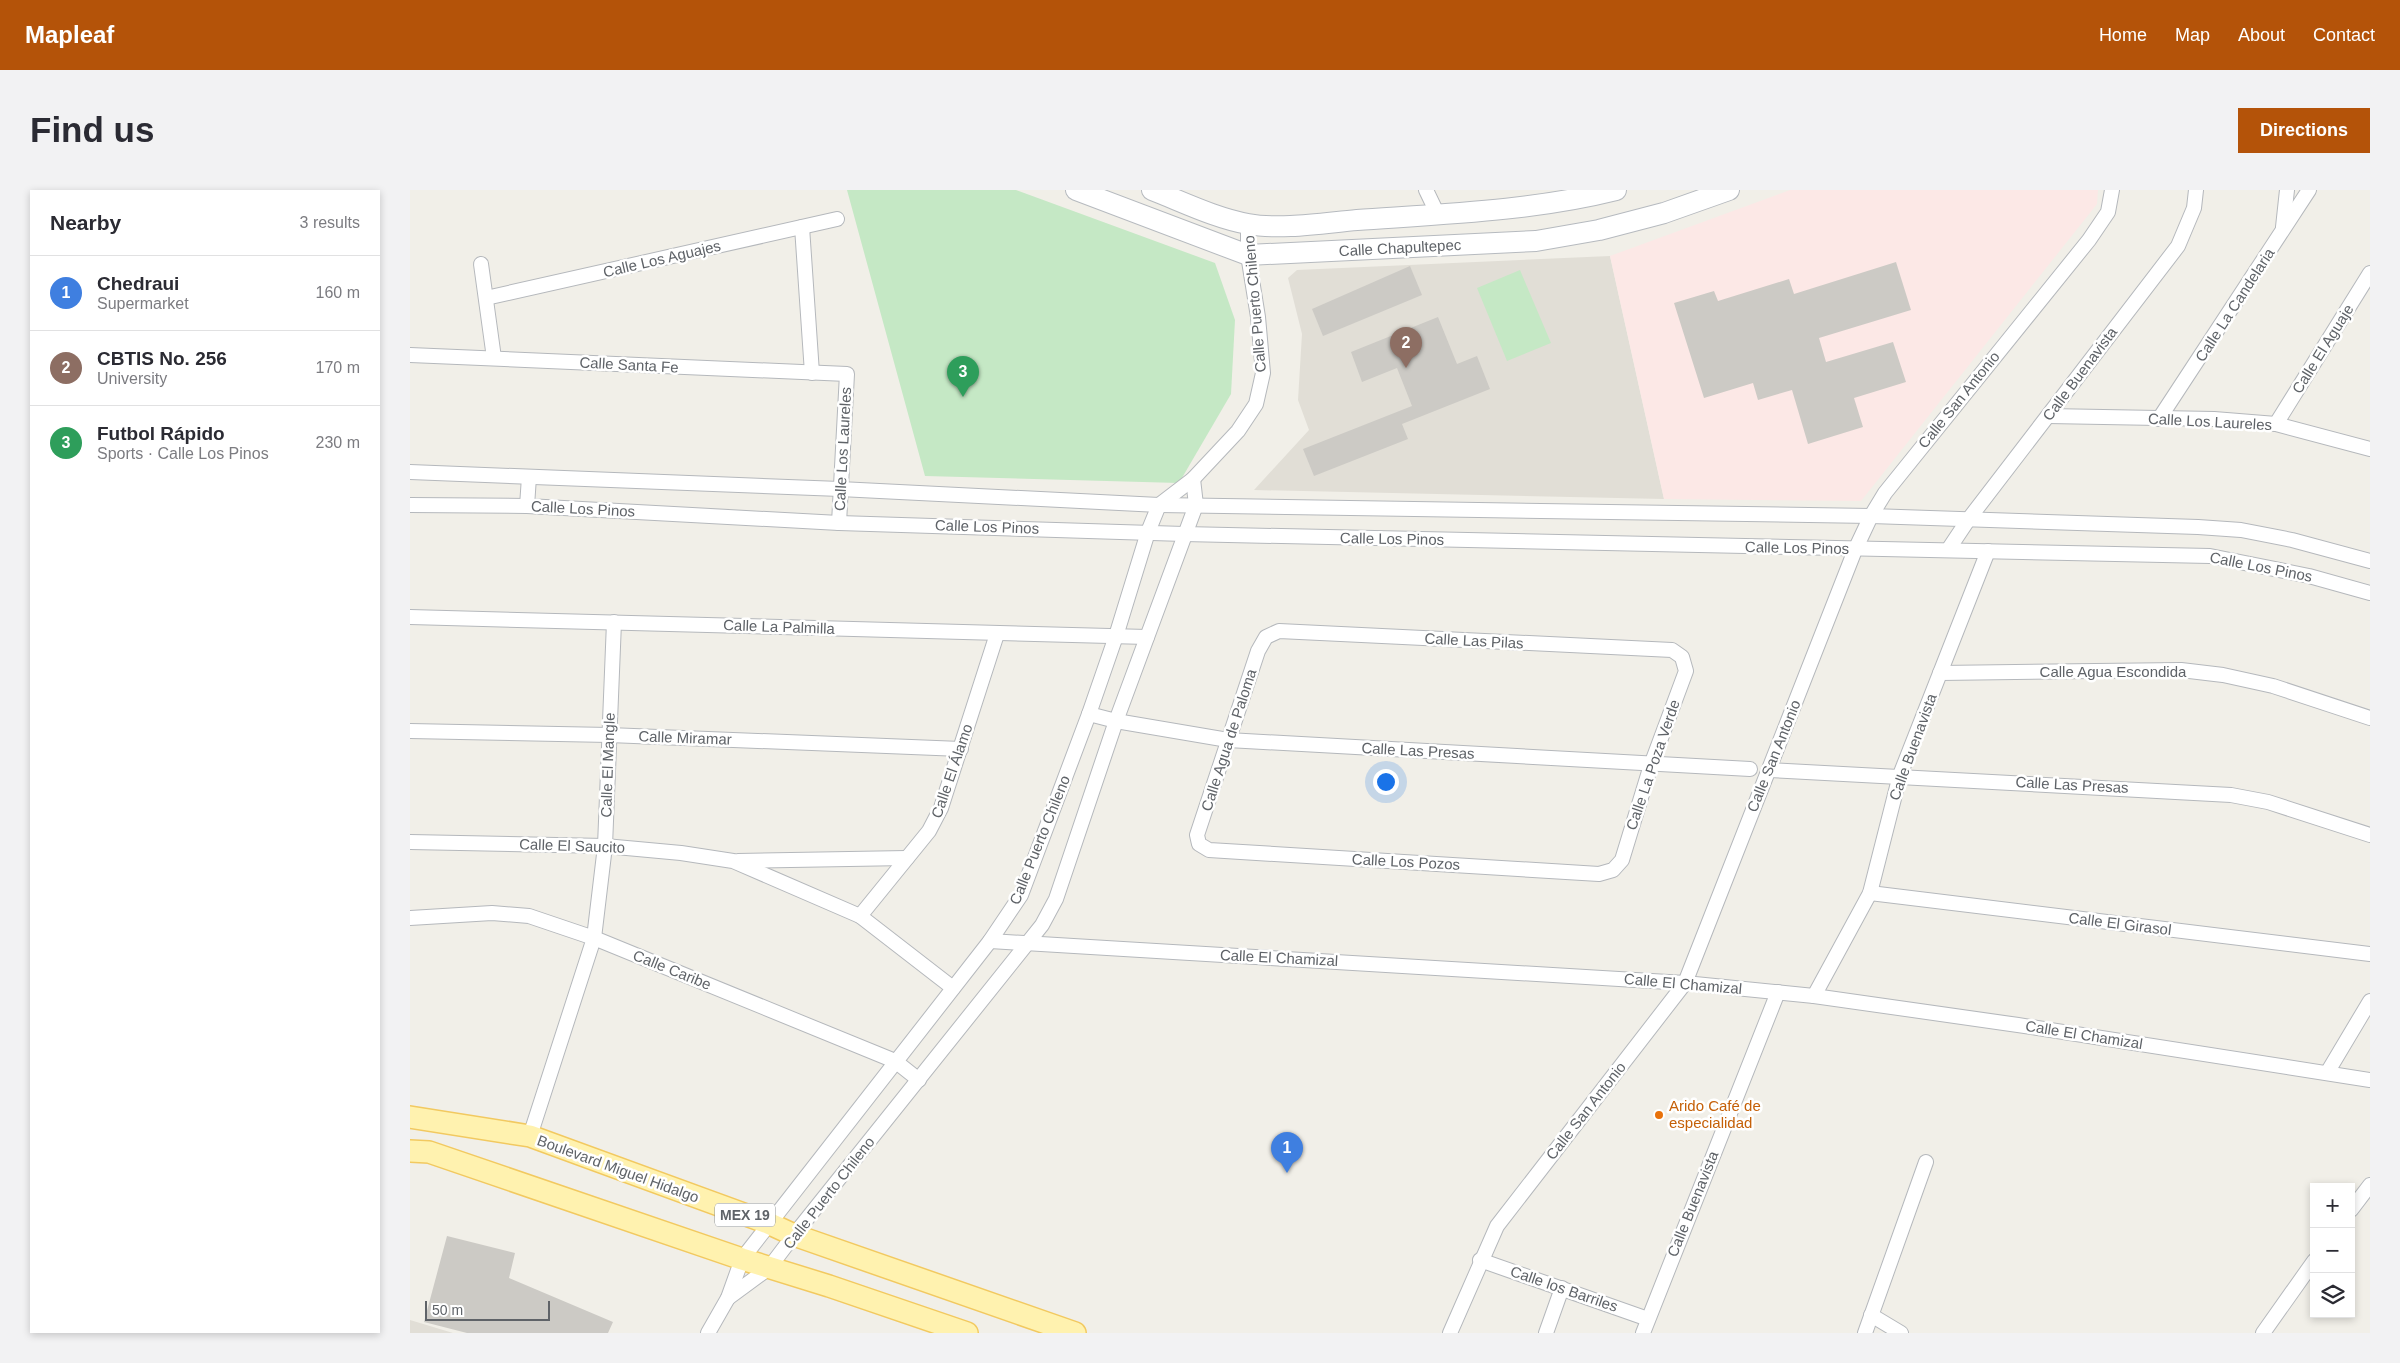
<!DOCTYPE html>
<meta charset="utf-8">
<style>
:root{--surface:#fff;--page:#f2f2f3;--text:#2b2b33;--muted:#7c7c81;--line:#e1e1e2;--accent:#b45309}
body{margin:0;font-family:Helvetica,sans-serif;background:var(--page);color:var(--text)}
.controls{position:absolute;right:15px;bottom:15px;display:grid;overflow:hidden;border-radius:0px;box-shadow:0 2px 8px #0003}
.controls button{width:45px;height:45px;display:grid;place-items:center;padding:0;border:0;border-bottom:1px solid var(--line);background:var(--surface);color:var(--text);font:25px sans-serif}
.scale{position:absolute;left:15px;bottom:12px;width:125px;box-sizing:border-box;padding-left:5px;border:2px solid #5f6368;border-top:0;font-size:14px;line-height:18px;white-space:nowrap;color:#5f6368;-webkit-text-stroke:4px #fff;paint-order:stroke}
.you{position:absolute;left:975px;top:591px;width:18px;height:18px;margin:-12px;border:4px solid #fff;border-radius:50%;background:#1a73e8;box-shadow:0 0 0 8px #1a73e833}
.badge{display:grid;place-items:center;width:32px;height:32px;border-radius:50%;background:var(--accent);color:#fff;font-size:16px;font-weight:700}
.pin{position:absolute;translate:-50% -41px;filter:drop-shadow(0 1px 2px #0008)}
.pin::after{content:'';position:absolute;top:26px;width:18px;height:15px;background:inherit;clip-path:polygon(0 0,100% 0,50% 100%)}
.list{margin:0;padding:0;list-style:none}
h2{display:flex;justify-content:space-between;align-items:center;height:65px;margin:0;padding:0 20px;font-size:21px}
h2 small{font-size:16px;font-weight:400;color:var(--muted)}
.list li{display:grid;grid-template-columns:32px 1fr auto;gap:15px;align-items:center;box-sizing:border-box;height:75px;padding:0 20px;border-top:1px solid var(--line)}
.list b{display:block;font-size:19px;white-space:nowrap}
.list p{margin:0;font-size:16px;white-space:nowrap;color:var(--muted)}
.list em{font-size:16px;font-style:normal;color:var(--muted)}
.icon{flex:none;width:28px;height:28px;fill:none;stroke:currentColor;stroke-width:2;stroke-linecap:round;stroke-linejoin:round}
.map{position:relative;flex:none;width:1960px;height:1143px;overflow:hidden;border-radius:0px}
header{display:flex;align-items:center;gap:30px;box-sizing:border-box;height:70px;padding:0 25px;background:var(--accent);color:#fff}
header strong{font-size:24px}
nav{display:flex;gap:28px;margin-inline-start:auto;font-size:18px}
.intro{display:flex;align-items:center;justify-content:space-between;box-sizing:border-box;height:120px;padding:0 30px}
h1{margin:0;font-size:35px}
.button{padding:12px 22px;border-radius:0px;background:var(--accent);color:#fff;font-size:18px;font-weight:700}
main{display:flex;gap:30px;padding:0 30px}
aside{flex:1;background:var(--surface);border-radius:0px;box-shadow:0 2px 8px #0003}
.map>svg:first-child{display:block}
.education{fill:#e1ded6}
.medical{fill:#fce8e6}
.green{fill:#c5e8c5}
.building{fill:#cccac5}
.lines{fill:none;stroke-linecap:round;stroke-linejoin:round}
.street-casing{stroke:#b5b8bc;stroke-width:16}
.secondary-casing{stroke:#b6babf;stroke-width:22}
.primary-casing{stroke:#f2c960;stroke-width:24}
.street{stroke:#fff;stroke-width:14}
.secondary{stroke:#fff;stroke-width:20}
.primary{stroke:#fff2af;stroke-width:21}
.food-dot{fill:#e8710a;stroke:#fff;stroke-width:2}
.labels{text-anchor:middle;stroke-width:5;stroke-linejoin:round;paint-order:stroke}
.shield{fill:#fff;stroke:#8f9295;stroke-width:1}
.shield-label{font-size:14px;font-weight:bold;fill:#5f6368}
.street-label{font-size:15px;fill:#5f6368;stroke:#fff}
.food-label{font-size:15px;fill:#c56008;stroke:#fff;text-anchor:start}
</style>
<header>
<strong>Mapleaf</strong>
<nav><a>Home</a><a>Map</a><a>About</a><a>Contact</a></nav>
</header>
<div class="intro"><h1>Find us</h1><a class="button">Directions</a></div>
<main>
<aside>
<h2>Nearby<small>3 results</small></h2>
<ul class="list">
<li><span class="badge" style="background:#3f7fe0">1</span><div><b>Chedraui</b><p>Supermarket</p></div><em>160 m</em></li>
<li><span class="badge" style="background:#8d6e63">2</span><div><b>CBTIS No. 256</b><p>University</p></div><em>170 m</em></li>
<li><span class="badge" style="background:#2e9e5b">3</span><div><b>Futbol Rápido</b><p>Sports · Calle Los Pinos</p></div><em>230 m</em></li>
</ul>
</aside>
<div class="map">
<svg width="1960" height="1143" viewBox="0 0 1960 1143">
<rect width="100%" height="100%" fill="#f1efe8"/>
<g class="education">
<path d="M1200,66L1254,309L844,300L899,240L888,210L892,144L878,88L887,80Z"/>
<path d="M0,1130L43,1143H0Z"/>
</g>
<path class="medical" d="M1380,0H1688L1687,14L1451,311L1254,309L1200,66Z"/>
<g class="green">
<path d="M437,0H606L805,73L825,130L821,204L769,293L515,286Z"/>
<path d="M1110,80L1141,153L1097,171L1067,98Z"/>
</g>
<g class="building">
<path d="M1486,72L1501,120L1409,148L1416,172L1483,152L1496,192L1444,208L1453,237L1398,254L1382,200L1348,210L1343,193L1294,208L1264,113L1304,101L1308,111L1379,89L1384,104Z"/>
<path d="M1000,76L1012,105L913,146L902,119Z"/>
<path d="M1028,127L1047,174L1067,166L1080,199L992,234L998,249L904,286L893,259L1002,216L987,178L952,192L941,162Z"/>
<path d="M37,1046L105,1063L99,1088L203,1132L198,1143H57L14,1132Z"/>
</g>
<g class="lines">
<g class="street-casing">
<g id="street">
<path d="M1016,0L1028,25"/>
<path d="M392,37L402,183"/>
<path d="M1873,37L1877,0"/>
<path d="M71,74L84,168"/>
<path d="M76,108L427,29"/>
<path d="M0,165L437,184L429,333"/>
<path d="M1638,226L1804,229L1866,234L1960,259"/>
<path d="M1749,229L1899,0"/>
<path d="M1866,234L1960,83"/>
<path d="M0,282L430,299L749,315L1461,326L1788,337L1831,340L1882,350L1960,371"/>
<path d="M0,315L117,316L429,333L774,344L1800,366L1899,386L1960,403"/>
<path d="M117,316L119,287"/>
<path d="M1538,360L1558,330L1768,56L1784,18L1786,0"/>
<path d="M0,427L737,447"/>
<path d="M869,441L1262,460L1272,467L1276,481L1241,575L1212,670L1203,680L1189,684L799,660L789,654L787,645L848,461L856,447Z"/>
<path d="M1530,483L1771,480L1813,485L1863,496L1960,528"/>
<path d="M679,524L706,531L818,550L1340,579"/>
<path d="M0,541L199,545L551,559"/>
<path d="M1359,580L1821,605L1858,612L1960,645"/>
<path d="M0,652L195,656L271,663L323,671L450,726L543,798"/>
<path d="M328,671L497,668"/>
<path d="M1460,703L1960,764"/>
<path d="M450,726L519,641L531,618L587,444"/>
<path d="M0,728L82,723L119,726L184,748L485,871L509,890"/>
<path d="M580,751L1275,793L1404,806L1608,835L1960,890"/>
<path d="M1404,806L1460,703L1490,585L1578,361"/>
<path d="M1917,883L1960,811"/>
<path d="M120,946L184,748L195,656L204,432"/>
<path d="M1941,1020L1960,995"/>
<path d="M1070,1070L1238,1129"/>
<path d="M318,1108L359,1078L384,1045L632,735L646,709L706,531L786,315L783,289"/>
<path d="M1461,1125L1491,1143"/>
<path d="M298,1143L318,1108L332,1069L580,751L611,705L679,524L706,446L738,342L749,315L783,289L828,241L846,214L853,183L848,127L838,65V34"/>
<path d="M1040,1143L1087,1036L1275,793L1445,360L1461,326L1475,303L1679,50L1698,22L1702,0"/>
<path d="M1136,1143L1152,1098"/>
<path d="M1233,1143L1368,802"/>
<path d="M1455,1143L1516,972"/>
<path d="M1853,1143L1904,1071"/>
</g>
</g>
<g class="secondary-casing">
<g id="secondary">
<path d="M666,0L838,65L1126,51L1189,40L1254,23L1319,0"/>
<path d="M742,0C773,12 805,28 838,34C871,40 913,33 947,30C1033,24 1122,21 1206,0"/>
</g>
</g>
<g class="primary-casing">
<g id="primary">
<path d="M0,927L120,946L358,1033L384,1045L665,1143"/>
<path d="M0,961L19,962L332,1069L419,1096L557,1143"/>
</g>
</g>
<use href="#street" class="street"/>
<use href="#secondary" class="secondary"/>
<use href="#primary" class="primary"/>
</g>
<circle class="food-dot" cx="1249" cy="925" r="5"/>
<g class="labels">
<rect class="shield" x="305" y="1013.5" width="60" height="23" rx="4"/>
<g class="shield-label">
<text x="335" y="1030">MEX 19</text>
</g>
<g class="street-label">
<text transform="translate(990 58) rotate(-3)" y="5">Calle Chapultepec</text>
<text transform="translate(252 69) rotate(-13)" y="5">Calle Los Aguajes</text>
<text transform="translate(845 114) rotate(-95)" y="5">Calle Puerto Chileno</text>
<text transform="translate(1825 115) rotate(-57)" y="5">Calle La Candelaria</text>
<text transform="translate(1913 159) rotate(-58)" y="5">Calle El Aguaje</text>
<text transform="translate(219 175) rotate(3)" y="5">Calle Santa Fe</text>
<text transform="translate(1670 184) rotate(-53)" y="5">Calle Buenavista</text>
<text transform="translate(1549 210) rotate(-51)" y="5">Calle San Antonio</text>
<text transform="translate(1800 232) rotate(3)" y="5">Calle Los Laureles</text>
<text transform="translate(433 259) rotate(-87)" y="5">Calle Los Laureles</text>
<text transform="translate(173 319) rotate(3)" y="5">Calle Los Pinos</text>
<text transform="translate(577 337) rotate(2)" y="5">Calle Los Pinos</text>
<text transform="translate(982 349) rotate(1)" y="5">Calle Los Pinos</text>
<text transform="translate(1387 358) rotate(1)" y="5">Calle Los Pinos</text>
<text transform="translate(1851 377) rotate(11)" y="5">Calle Los Pinos</text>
<text transform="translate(369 437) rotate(2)" y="5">Calle La Palmilla</text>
<text transform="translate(1064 451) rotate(3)" y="5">Calle Las Pilas</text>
<text x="1703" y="487">Calle Agua Escondida</text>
<text transform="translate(275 548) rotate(2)" y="5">Calle Miramar</text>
<text transform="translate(819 550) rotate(-72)" y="5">Calle Agua de Paloma</text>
<text transform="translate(1503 557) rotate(-70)" y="5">Calle Buenavista</text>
<text transform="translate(1008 561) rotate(3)" y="5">Calle Las Presas</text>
<text transform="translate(1364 566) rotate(-68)" y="5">Calle San Antonio</text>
<text transform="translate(198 575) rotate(-88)" y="5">Calle El Mangle</text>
<text transform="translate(1243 575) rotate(-71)" y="5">Calle La Poza Verde</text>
<text transform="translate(542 581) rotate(-71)" y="5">Calle El Álamo</text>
<text transform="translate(1662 595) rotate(3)" y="5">Calle Las Presas</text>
<text transform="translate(630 650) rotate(-68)" y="5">Calle Puerto Chileno</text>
<text transform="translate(162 656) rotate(2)" y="5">Calle El Saucito</text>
<text transform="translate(996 672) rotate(3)" y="5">Calle Los Pozos</text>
<text transform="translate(1710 734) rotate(7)" y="5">Calle El Girasol</text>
<text transform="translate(869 768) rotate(3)" y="5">Calle El Chamizal</text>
<text transform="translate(262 780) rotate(22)" y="5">Calle Caribe</text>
<text transform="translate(1273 794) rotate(5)" y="5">Calle El Chamizal</text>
<text transform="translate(1674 845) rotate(9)" y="5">Calle El Chamizal</text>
<text transform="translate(1176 921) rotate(-52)" y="5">Calle San Antonio</text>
<text transform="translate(208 979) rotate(20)" y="5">Boulevard Miguel Hidalgo</text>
<text transform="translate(419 1003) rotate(-52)" y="5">Calle Puerto Chileno</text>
<text transform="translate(1283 1014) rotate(-68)" y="5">Calle Buenavista</text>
<text transform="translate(1154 1099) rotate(19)" y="5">Calle los Barriles</text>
</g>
<g class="food-label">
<text x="1259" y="921">Arido Café de<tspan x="1259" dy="17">especialidad</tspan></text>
</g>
</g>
</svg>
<div class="controls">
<button>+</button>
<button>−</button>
<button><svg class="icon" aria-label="layers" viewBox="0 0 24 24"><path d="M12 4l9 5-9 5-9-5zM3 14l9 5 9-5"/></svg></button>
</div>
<div class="scale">50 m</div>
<div class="you"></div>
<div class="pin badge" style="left:877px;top:983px;background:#3f7fe0">1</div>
<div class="pin badge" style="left:996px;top:178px;background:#8d6e63">2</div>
<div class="pin badge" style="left:553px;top:207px;background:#2e9e5b">3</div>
</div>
</main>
